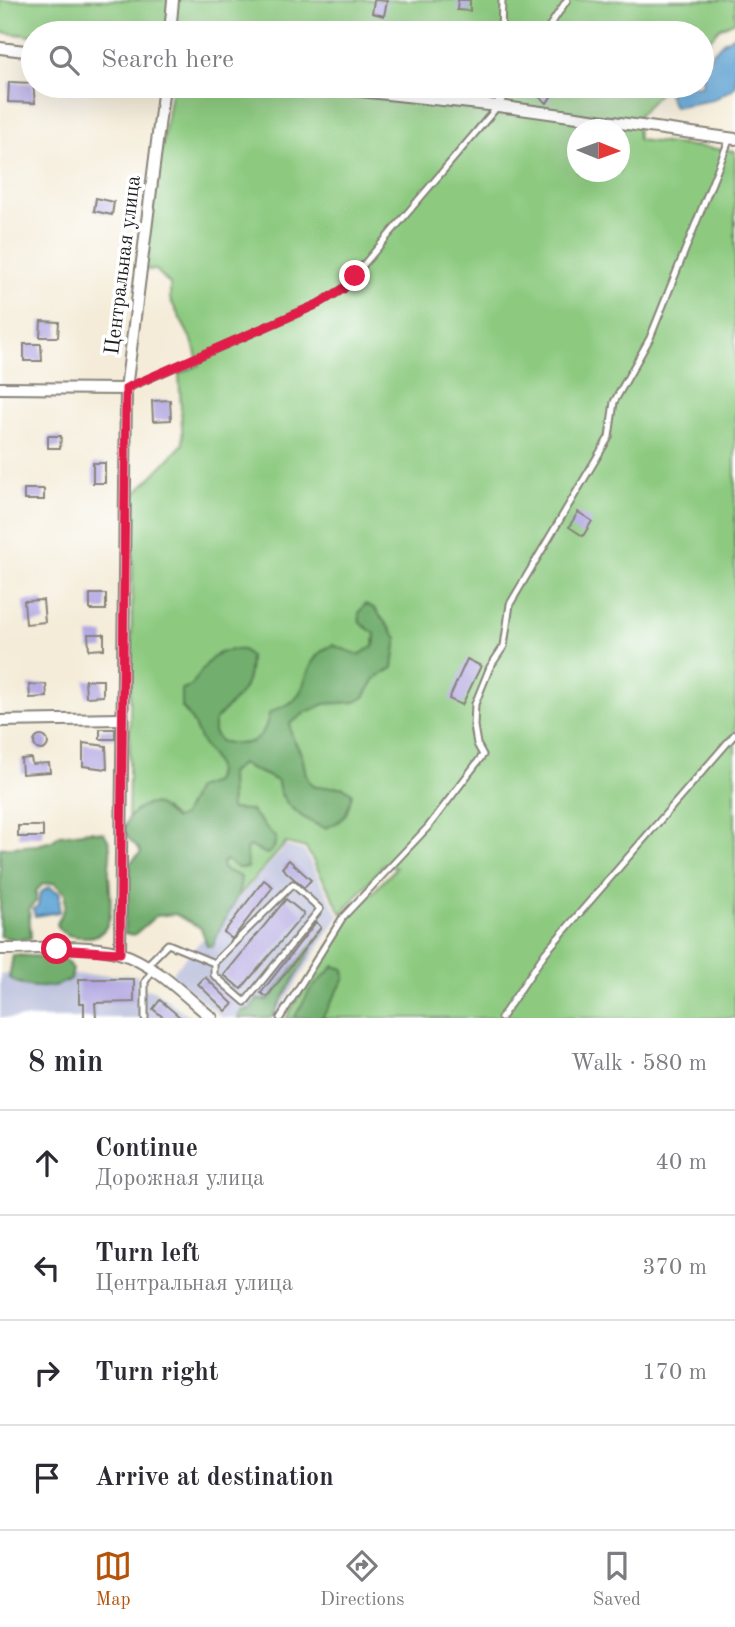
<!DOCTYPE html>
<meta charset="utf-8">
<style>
:root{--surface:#fff;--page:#f7f7f7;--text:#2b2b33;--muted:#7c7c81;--line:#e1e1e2;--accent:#b45309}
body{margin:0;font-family:"Old Standard TT",serif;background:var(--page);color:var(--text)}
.compass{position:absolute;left:567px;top:119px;width:63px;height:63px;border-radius:50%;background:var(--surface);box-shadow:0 7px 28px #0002;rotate:91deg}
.stop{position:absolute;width:21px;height:21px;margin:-16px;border:5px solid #e11d48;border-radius:50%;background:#fff}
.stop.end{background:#e11d48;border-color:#fff;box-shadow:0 2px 7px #0008}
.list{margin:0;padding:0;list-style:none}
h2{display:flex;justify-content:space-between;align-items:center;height:91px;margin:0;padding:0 28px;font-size:30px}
h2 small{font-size:23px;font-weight:400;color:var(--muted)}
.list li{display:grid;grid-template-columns:46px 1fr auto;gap:21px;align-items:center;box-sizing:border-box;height:105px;padding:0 28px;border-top:2px solid var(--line)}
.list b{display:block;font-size:26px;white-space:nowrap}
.list p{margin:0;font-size:23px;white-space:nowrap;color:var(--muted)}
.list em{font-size:23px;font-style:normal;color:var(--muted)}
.icon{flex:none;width:38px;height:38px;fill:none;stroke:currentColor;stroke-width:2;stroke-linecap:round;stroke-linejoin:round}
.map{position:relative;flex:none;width:735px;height:1018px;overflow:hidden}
.search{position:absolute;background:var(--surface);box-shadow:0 7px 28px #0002;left:21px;right:21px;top:21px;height:77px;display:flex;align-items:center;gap:18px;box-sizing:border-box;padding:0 24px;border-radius:38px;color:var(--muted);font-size:26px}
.sheet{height:511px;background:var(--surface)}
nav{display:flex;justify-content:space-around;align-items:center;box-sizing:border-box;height:98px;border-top:2px solid var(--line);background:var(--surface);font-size:19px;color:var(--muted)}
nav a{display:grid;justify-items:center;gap:4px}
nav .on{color:var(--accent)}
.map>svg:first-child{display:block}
.industrial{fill:#bec2dd}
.green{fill:#8dca80;stroke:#54734e;stroke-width:2;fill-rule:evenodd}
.forest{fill:#72ae6e;stroke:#476545;stroke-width:2}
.water{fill:#61a5d6;stroke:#3e6079;stroke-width:2}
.building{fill:#b1a6e1}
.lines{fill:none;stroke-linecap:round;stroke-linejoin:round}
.service-casing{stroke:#88847a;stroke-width:9}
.minor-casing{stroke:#88847a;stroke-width:14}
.service{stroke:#fff;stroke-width:5}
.minor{stroke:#fff;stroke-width:10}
.route{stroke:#e11d48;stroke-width:9}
.labels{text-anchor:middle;stroke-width:7;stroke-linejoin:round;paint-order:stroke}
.street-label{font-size:21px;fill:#1c1c1c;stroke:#fff}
</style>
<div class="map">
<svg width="735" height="1018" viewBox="0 0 735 1018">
<rect width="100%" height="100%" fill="#fff"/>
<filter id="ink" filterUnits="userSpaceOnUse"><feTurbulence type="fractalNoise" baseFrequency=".0143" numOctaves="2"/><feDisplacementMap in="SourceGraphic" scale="14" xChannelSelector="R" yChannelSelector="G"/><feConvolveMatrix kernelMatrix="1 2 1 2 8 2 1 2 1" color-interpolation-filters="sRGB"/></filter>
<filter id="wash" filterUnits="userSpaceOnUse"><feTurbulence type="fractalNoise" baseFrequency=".00686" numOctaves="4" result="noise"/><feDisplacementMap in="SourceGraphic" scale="28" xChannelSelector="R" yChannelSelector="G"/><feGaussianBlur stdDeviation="1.57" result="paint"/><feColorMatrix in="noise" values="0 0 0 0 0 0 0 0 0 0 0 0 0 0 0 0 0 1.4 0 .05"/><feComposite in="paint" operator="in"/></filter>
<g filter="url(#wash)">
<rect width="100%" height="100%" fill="#f4ecd8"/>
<g class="industrial">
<path d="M286,846L304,851L339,916L274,1018H223L171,974Z"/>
<path d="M0,974L138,975L137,989L154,990L192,1018H0Z"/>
</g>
<g class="green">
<path d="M0,0H735V21L720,28L702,48V33H33V36L0,32Z"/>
<path d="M172,86H666L637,117L638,140L735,151V1018H286L346,920L396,868L384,864L342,914L306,848L286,843L228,908L128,828L134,495L183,444L179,374L199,365L193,343L170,299V284L156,270L143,269ZM578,130H620V172H578Z"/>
</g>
<g class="forest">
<path d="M365,604L374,608L397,638L393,668L375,679L364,697L355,702L325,704L306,712L290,724C290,739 297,743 302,756C306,768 303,777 314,787H343L352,793C348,814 345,821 325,828C305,821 278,803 278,781L241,764L230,774L231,809L250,810L276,838L274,848L267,854L249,846L246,850L248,868H238L226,860L222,863L223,869L241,877C240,905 219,921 213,946H207L201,928L175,914L156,916L134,935L124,933L128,865L141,852C137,844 126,840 125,830C124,817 144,800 157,805C163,807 169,815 175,819L183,816L196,788L214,782C223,763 209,756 201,741C193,724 195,723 182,707V689L191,686C207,664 211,648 243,650L250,656C250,698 235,695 214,722V732L220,741C247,748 264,743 269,714C277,707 285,707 293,701C310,687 303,656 333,645L359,655L374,645L375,634L360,623L359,613Z"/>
<path d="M90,831L104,833C115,848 108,858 109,874C110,899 119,939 83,937C72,937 67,936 59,929L57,924L65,907V893L54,883L43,884L36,891V901L29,909L31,938L17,940L0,936V848L37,845L52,841L60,835Z"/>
<path d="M323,931L271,1018H238L241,1011L250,1009L258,999L268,1000Z"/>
<path d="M13,955L63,958L73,969L71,979C54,990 26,990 9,978Z"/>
<path d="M334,966L344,969L345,978L322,1018H294L310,990Z"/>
</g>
<g class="water">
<path d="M735,35V87L713,100L674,107L668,94L677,86H702V65L723,42Z"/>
<path d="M49,887L60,893L59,912L35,916L33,909L38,906L40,893Z"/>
</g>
<g id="blocks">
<g class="building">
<path d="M374,0L387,1L384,16L372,13Z"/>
<path d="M458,0H470V11L457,10Z"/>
<path d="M9,82L33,83L35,103L8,102Z"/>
<path d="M543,86L554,92L547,103L537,95Z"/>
<path d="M96,198L114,202L112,215L94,211Z"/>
<path d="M41,321L59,322L58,337H40Z"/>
<path d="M24,344H41L42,361H24Z"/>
<path d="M170,400L171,420L153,421L152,401Z"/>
<path d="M48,436H61L60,448H48Z"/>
<rect x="93" y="463" width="12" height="20"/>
<rect x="24" y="489" width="20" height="11"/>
<path d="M578,512L592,521L583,536L569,527Z"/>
<rect x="90" y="594" width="16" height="16"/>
<path d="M43,600L45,622L26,624L24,601Z"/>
<path d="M88,634H104V649L89,650Z"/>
<path d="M467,659L481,666L462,705L449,699Z"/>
<path d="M85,680H103V696L86,697Z"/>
<path d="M46,684L47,697L30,698L29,685Z"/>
<rect x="100" y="729" width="15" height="10"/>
<circle cx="41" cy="743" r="7"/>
<path d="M83,743L106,746L107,769L83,766Z"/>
<path d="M31,758L32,764L49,763L50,772L22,774L21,759Z"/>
<rect x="18" y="826" width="25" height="11"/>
<path d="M289,860L311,880L304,888L282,868Z"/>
<path d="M264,880L273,887L232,939L224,932Z"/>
<path d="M286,899L304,914L241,989L224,975Z"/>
<path d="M316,922L321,927L267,997L261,993Z"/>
<path d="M205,977L233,1004L226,1011L198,984Z"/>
<path d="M79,979H134V1002L95,1003L96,1018H84V1003H79Z"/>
<path d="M160,1000L181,1018H164L153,1009Z"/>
</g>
</g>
</g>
<g filter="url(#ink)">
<use href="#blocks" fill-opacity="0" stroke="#88847a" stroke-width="2"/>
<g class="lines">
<g class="service-casing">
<g id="service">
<path d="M501,33L502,0"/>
<path d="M545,33L567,0"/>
<path d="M498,103L499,86"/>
<path d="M128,388L318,304L343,289L498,106L511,86"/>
<path d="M146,966L168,944L214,963L293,884L320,909L245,1002L214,975V963"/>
<path d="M145,1018V982L152,971"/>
<path d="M280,1018L343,917L428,827L483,755L477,744L474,726L475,704L490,667L504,646L510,604L609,437L614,402L650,338L730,138"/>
<path d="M501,1018L545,953L735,734"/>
</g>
</g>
<g class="minor-casing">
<g id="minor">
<path d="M170,33L173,0"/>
<path d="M0,48L33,52"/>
<path d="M314,86L498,106L735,139"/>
<path d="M0,388L126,389"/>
<path d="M0,721L121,719"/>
<path d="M0,949C38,949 82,943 119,953C154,963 185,996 212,1018"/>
<path d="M120,953L126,389L164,86"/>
</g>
</g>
<use href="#service" class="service"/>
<use href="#minor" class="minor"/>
</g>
</g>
<g class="lines" filter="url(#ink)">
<path class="route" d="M57,949L120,953L126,388L318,304L343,289L355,276"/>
</g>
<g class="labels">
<g class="street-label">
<text transform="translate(122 265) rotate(-83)" y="7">Центральная улица</text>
</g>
</g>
</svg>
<svg class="compass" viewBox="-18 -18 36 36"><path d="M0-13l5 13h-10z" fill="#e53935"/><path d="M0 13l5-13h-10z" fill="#7c7c81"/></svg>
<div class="stop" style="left:57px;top:949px"></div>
<div class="stop end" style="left:355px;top:276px"></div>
<div class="search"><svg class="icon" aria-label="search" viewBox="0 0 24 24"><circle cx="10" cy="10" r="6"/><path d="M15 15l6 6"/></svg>Search here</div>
</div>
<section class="sheet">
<h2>8 min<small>Walk · 580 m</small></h2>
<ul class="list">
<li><svg class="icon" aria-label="ahead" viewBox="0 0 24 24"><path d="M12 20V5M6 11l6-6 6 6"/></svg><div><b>Continue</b><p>Дорожная улица</p></div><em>40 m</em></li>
<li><svg class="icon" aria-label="left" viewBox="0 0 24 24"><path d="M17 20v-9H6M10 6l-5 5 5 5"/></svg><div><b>Turn left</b><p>Центральная улица</p></div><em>370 m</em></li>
<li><svg class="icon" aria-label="right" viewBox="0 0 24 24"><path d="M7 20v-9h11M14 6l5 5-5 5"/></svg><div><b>Turn right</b></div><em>170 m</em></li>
<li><svg class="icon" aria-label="arrive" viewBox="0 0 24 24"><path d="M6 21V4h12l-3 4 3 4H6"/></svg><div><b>Arrive at destination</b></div></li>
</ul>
</section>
<nav>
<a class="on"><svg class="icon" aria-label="map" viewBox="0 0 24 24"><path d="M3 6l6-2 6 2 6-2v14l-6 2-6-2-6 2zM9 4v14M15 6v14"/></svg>Map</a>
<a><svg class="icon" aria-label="directions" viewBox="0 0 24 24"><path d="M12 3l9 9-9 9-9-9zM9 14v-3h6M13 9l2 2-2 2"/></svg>Directions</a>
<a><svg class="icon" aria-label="saved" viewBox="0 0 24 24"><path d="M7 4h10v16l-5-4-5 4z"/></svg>Saved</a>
</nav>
